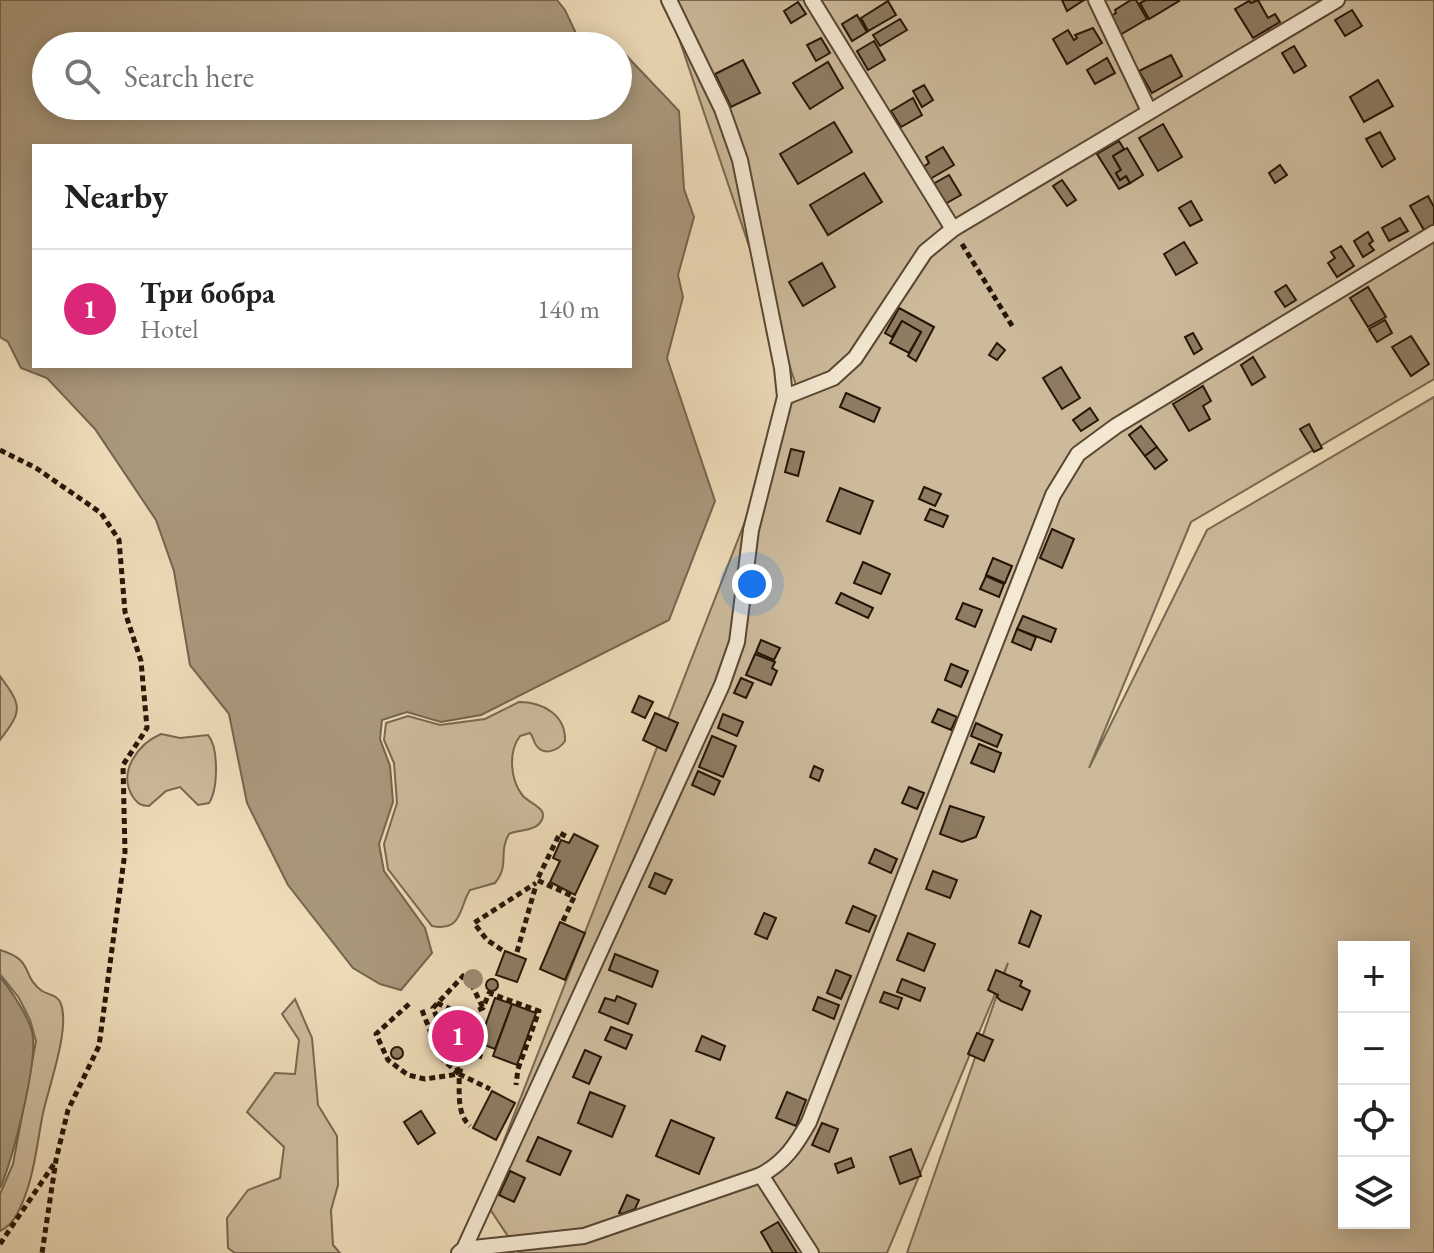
<!DOCTYPE html>
<meta charset="utf-8">
<style>
:root{--surface:#fff;--page:#f2f2f2;--text:#222;--muted:#767676;--line:#e0e0e0;--accent:#db2777}
body{margin:0;font-family:"EB Garamond",serif;background:var(--page);color:var(--text)}
.controls{position:absolute;right:24px;bottom:24px;display:grid;overflow:hidden;border-radius:0px;box-shadow:0 4px 20px #0003}
.controls button{width:72px;height:72px;display:grid;place-items:center;padding:0;border:0;border-bottom:2px solid var(--line);background:var(--surface);color:var(--text);font:40px sans-serif}
.you{position:absolute;left:752px;top:584px;width:28px;height:28px;margin:-20px;border:6px solid #fff;border-radius:50%;background:#1a73e8;box-shadow:0 0 0 12px #1a73e833}
.badge{display:grid;place-items:center;width:52px;height:52px;border-radius:50%;background:var(--accent);color:#fff;font-size:26px;font-weight:700}
.pin{position:absolute;translate:-50% -50%;border:4px solid #fff;box-shadow:0 2px 8px #0006}
.list{margin:0;padding:0;list-style:none}
h2{display:flex;justify-content:space-between;align-items:center;height:104px;margin:0;padding:0 32px;font-size:34px}
h2 small{font-size:26px;font-weight:400;color:var(--muted)}
.list li{display:grid;grid-template-columns:52px 1fr auto;gap:24px;align-items:center;box-sizing:border-box;height:120px;padding:0 32px;border-top:2px solid var(--line)}
.list b{display:block;font-size:30px;white-space:nowrap}
.list p{margin:0;font-size:26px;white-space:nowrap;color:var(--muted)}
.list em{font-size:26px;font-style:normal;color:var(--muted)}
.icon{flex:none;width:44px;height:44px;fill:none;stroke:currentColor;stroke-width:2;stroke-linecap:round;stroke-linejoin:round}
.map{position:relative;flex:none;width:1434px;height:1253px;overflow:hidden}
.search{position:absolute;background:var(--surface);box-shadow:0 4px 20px #0003;left:32px;top:32px;width:600px;height:88px;display:flex;align-items:center;gap:20px;box-sizing:border-box;padding:0 28px;border-radius:44px;color:var(--muted);font-size:30px}
.panel{position:absolute;background:var(--surface);box-shadow:0 4px 20px #0003;left:32px;top:144px;width:600px;height:224px;border-radius:0px}
.map>svg:first-child{display:block}
.green{fill:#ccba9b;stroke:#796850;stroke-width:2;fill-rule:evenodd}
.water{fill:#aa987c;stroke:#75644d;stroke-width:2;fill-rule:evenodd}
.building{fill:#8e7c63;stroke:#261506;stroke-width:2}
.lines{fill:none;stroke-linecap:round;stroke-linejoin:round}
.service-casing{stroke:#584733;stroke-width:18}
.path{stroke:#261506;stroke-width:5;stroke-dasharray:6 4;stroke-linecap:butt}
.service{stroke:#f4e8d2;stroke-width:14}
.tree{fill:#9c8a6f}
</style>
<div class="map">
<svg width="1434" height="1253" viewBox="0 0 1434 1253">
<rect width="100%" height="100%" fill="#eedcb9"/>
<filter id="stains"><feTurbulence type="fractalNoise" baseFrequency=".0025" numOctaves="4"/><feColorMatrix values="0 0 0 0 .2 0 0 0 0 .09 0 0 0 0 .02 0 0 0 .5 -.17"/></filter>
<radialGradient id="worn" r=".72"><stop offset=".6" stop-color="#630" stop-opacity="0"/><stop offset="1" stop-color="#630" stop-opacity=".3"/></radialGradient>
<g class="green">
<path d="M666,0H1434V379L1191,522L1089,768L1207,530L1434,397V1253H907L1008,963L887,1253H519L482,1197L797,388ZM1344,947H1404V1223H1344Z"/>
<path d="M0,676C22,706 23,710 0,740Z"/>
<path d="M519,702C543,702 566,715 565,741C559,750 544,757 536,745C533,741 533,736 530,733L520,736C508,752 510,780 523,796C530,804 552,809 539,824C533,831 518,830 509,834C498,852 510,865 495,883L470,890C459,907 463,932 432,926L388,869L384,844L397,803L394,763L384,740L386,723L408,716L440,725L485,719Z"/>
<path d="M161,734L180,738L208,735C219,748 218,789 209,803L198,805L180,787L166,791L149,806C141,806 138,804 133,797C117,772 138,744 161,734Z"/>
<path d="M0,950C36,961 20,975 42,991C49,995 58,995 61,1004C70,1029 49,1086 43,1113C36,1148 34,1182 17,1214C13,1222 8,1227 0,1231V1194L13,1164L36,1041L30,1020L19,998L0,974Z"/>
<path d="M295,999L312,1038L318,1105L337,1136L338,1185L331,1210L333,1245L340,1253H235L228,1248L227,1218L248,1190L280,1178L284,1147L247,1112L275,1073L295,1074L299,1040L282,1014Z"/>
</g>
<g class="water">
<path d="M0,0H557L565,10L582,46H46V106H618V51H622L679,111L684,189L694,217L678,275L683,297L667,358L715,501L669,620L481,715L441,722L407,712L382,720L380,739L390,766L393,802L379,844L384,871L425,928L432,953L401,990L380,984L353,968L288,885L247,803L229,714L190,665L174,571L156,520L95,429L47,378L21,368L8,342L0,337ZM34,146H630V366H34Z"/>
<path d="M0,977C11,990 31,1020 33,1037C36,1068 13,1159 0,1188Z"/>
</g>
<g class="building">
<path d="M1062,0H1084L1067,11Z"/>
<path d="M1131,0H1136L1147,19L1120,35L1109,17L1116,13L1115,10Z"/>
<path d="M1146,0H1178L1179,1L1149,19L1140,3Z"/>
<path d="M1258,0L1268,18L1275,14L1280,22L1253,38L1235,9L1249,1L1251,3Z"/>
<path d="M888,1L896,15L868,31L861,18Z"/>
<path d="M798,2L806,14L791,23L784,11Z"/>
<path d="M1352,10L1362,26L1345,36L1335,20Z"/>
<path d="M857,15L867,32L852,41L842,24Z"/>
<path d="M900,19L907,30L880,46L873,35Z"/>
<path d="M1093,28L1102,43L1067,64L1053,39L1068,30L1074,40L1077,38L1075,35Z"/>
<path d="M821,38L830,53L816,61L807,45Z"/>
<path d="M874,41L885,60L868,70L857,51Z"/>
<path d="M1294,46L1306,66L1294,73L1282,53Z"/>
<path d="M1171,55L1182,76L1152,93L1139,71Z"/>
<path d="M1107,58L1115,73L1095,84L1087,70Z"/>
<path d="M743,60L760,93L731,107L715,74Z"/>
<path d="M828,62L843,88L810,109L793,83Z"/>
<path d="M1378,80L1393,106L1364,122L1350,97Z"/>
<path d="M924,85L933,100L922,107L913,91Z"/>
<path d="M913,98L922,115L901,127L891,111Z"/>
<path d="M834,122L852,152L798,184L780,154Z"/>
<path d="M1163,124L1182,157L1158,171L1139,138Z"/>
<path d="M1380,132L1395,159L1382,167L1366,139Z"/>
<path d="M1119,141L1124,149L1113,156L1121,170L1116,173L1120,180L1126,176L1130,183L1119,189L1097,154Z"/>
<path d="M943,147L954,165L930,179L923,167L929,163L926,157Z"/>
<path d="M1127,148L1143,175L1130,183L1126,176L1120,180L1116,173L1121,170L1113,156Z"/>
<path d="M1280,165L1287,175L1275,183L1269,173Z"/>
<path d="M864,173L882,202L828,235L810,205Z"/>
<path d="M949,175L961,195L945,204L933,184Z"/>
<path d="M1062,180L1076,200L1067,206L1053,186Z"/>
<path d="M1428,196L1434,207V224L1424,230L1410,206Z"/>
<path d="M1191,201L1202,220L1190,226L1179,208Z"/>
<path d="M1400,218L1408,231L1389,241L1382,228Z"/>
<path d="M1368,232L1373,241L1369,244L1374,250L1363,257L1354,241Z"/>
<path d="M1184,242L1197,263L1176,275L1164,254Z"/>
<path d="M1341,246L1354,266L1337,277L1328,263L1335,258L1331,252Z"/>
<path d="M822,263L835,287L803,306L789,282Z"/>
<path d="M1286,285L1296,300L1285,307L1275,292Z"/>
<path d="M1368,287L1386,317L1368,327L1350,298Z"/>
<path d="M899,308L934,327L916,361L908,356L921,332L902,321L892,337L885,333Z"/>
<path d="M1385,320L1392,333L1377,342L1369,329Z"/>
<path d="M902,321L921,332L909,353L890,343Z"/>
<path d="M1193,333L1202,349L1194,354L1185,337Z"/>
<path d="M1411,336L1429,364L1411,376L1392,347Z"/>
<path d="M997,343L1005,350L997,360L989,355Z"/>
<path d="M1253,357L1265,377L1252,385L1241,365Z"/>
<path d="M1061,367L1080,398L1062,409L1043,378Z"/>
<path d="M1203,386L1211,401L1203,406L1210,419L1189,431L1173,404Z"/>
<path d="M846,393L880,408L874,422L840,407Z"/>
<path d="M1090,408L1098,420L1081,431L1073,420Z"/>
<path d="M1309,424L1322,448L1314,452L1300,429Z"/>
<path d="M1141,426L1157,447L1145,456L1129,435Z"/>
<path d="M1157,447L1167,460L1155,469L1145,456Z"/>
<path d="M791,449L804,452L798,476L785,472Z"/>
<path d="M924,487L941,494L935,506L919,499Z"/>
<path d="M840,488L873,501L860,534L827,521Z"/>
<path d="M930,509L948,516L943,527L925,520Z"/>
<path d="M1052,529L1074,539L1062,568L1040,558Z"/>
<path d="M993,558L1012,566L1005,583L986,575Z"/>
<path d="M863,562L890,574L881,594L854,583Z"/>
<path d="M986,576L1004,584L999,597L980,589Z"/>
<path d="M841,593L873,608L868,618L836,603Z"/>
<path d="M963,603L982,610L975,627L956,619Z"/>
<path d="M1023,616L1056,629L1051,642L1017,629Z"/>
<path d="M1017,629L1036,637L1031,650L1012,642Z"/>
<path d="M761,640L780,648L774,660L756,652Z"/>
<path d="M755,654L775,662L772,668L777,671L771,685L746,675Z"/>
<path d="M951,664L968,671L961,687L945,680Z"/>
<path d="M741,678L753,683L746,698L734,693Z"/>
<path d="M639,696L653,702L645,718L632,712Z"/>
<path d="M938,709L957,717L951,730L932,722Z"/>
<path d="M655,713L678,723L666,751L643,740Z"/>
<path d="M723,714L743,722L737,736L718,728Z"/>
<path d="M976,723L1002,735L997,747L971,736Z"/>
<path d="M712,736L736,746L723,777L699,767Z"/>
<path d="M979,744L1001,753L994,772L971,763Z"/>
<path d="M814,766L823,770L819,781L810,777Z"/>
<path d="M698,771L720,781L714,795L692,785Z"/>
<path d="M909,787L924,793L917,809L902,803Z"/>
<path d="M950,806L984,817L976,837L962,842L940,834Z"/>
<path d="M574,834L598,846L575,895L550,882L560,861L553,858L561,840L569,843Z"/>
<path d="M875,849L897,859L891,873L869,863Z"/>
<path d="M933,871L957,880L950,898L926,889Z"/>
<path d="M655,873L672,880L665,894L649,887Z"/>
<path d="M853,906L876,916L869,932L846,923Z"/>
<path d="M1031,911L1041,916L1029,947L1019,943Z"/>
<path d="M764,913L776,918L767,939L755,934Z"/>
<path d="M560,922L585,933L565,980L540,969Z"/>
<path d="M908,933L935,944L924,971L897,960Z"/>
<path d="M505,951L526,959L517,982L496,975Z"/>
<path d="M615,954L658,971L652,987L609,970Z"/>
<path d="M836,970L851,976L841,999L827,993Z"/>
<path d="M996,970L1022,981L1020,986L1030,991L1022,1010L1001,1001L997,997L998,995L988,990Z"/>
<circle cx="492" cy="985" r="6"/>
<path d="M902,979L925,988L920,1001L897,992Z"/>
<path d="M884,992L902,998L898,1009L880,1002Z"/>
<path d="M617,996L636,1004L628,1024L599,1012L605,998L615,1001Z"/>
<path d="M818,997L839,1005L834,1019L813,1010Z"/>
<path d="M495,998L512,1004L495,1049L479,1043Z"/>
<path d="M512,1004L536,1013L517,1065L493,1056Z"/>
<path d="M611,1027L632,1035L626,1049L605,1040Z"/>
<path d="M977,1033L993,1040L984,1061L968,1054Z"/>
<path d="M702,1036L725,1046L720,1060L696,1051Z"/>
<circle cx="397" cy="1053" r="6"/>
<path d="M585,1050L601,1057L589,1084L573,1077Z"/>
<path d="M492,1091L515,1103L496,1140L473,1128Z"/>
<path d="M590,1092L625,1106L612,1137L578,1123Z"/>
<path d="M787,1092L806,1100L796,1126L776,1118Z"/>
<path d="M421,1111L435,1133L418,1144L404,1122Z"/>
<path d="M671,1120L714,1138L699,1174L656,1156Z"/>
<path d="M822,1123L838,1129L829,1152L812,1145Z"/>
<path d="M538,1137L571,1151L560,1175L527,1161Z"/>
<path d="M911,1149L921,1176L900,1184L890,1157Z"/>
<path d="M851,1158L854,1167L838,1173L835,1164Z"/>
<path d="M510,1171L525,1178L514,1202L499,1195Z"/>
<path d="M627,1195L639,1200L635,1209L622,1214L619,1213Z"/>
<path d="M778,1222L797,1253H773L761,1232Z"/>
</g>
<g class="lines">
<g class="service-casing">
<g id="service">
<path d="M812,0L953,229"/>
<path d="M1096,0L1149,111"/>
<path d="M785,397L833,378L855,358L925,252L953,229L1337,0"/>
<path d="M761,1175L811,1253"/>
<path d="M464,1249L584,1236L761,1175C785,1162 796,1145 809,1122L1053,495L1078,454L1116,426L1434,233"/>
<path d="M459,1253L464,1249L722,685L737,642L751,530L785,397L782,368L740,160L722,109L669,0"/>
</g>
</g>
<g class="path">
<path d="M962,244L1014,329"/>
<path d="M0,450L36,468L101,513L119,540L125,612L141,661L147,728L123,765L125,852L99,1046L68,1110L56,1160L42,1253"/>
<path d="M563,921L574,897L537,880L560,833L567,837"/>
<path d="M502,950L487,940L474,923L536,883"/>
<path d="M517,952L536,885"/>
<path d="M437,1003L471,1018"/>
<path d="M409,1004L376,1034L388,1060L408,1075L425,1079L459,1074L490,1089"/>
<path d="M422,1010L440,1057L459,1074C460,1092 456,1113 470,1126"/>
<path d="M448,1046L473,1032"/>
<path d="M467,1052L486,1058"/>
<path d="M459,1073L433,1008L466,973L483,1008"/>
<path d="M459,1074L474,1032L471,1018L476,1011L483,1008L489,993L539,1011L518,1069L516,1085"/>
<path d="M0,1244L54,1164"/>
</g>
<use href="#service" class="service"/>
</g>
<circle class="tree" cx="473" cy="979" r="10"/>
<rect width="100%" height="100%" filter="url(#stains)"/>
<rect width="100%" height="100%" fill="url(#worn)"/>
</svg>
<div class="controls">
<button>+</button>
<button>−</button>
<button><svg class="icon" aria-label="locate" viewBox="0 0 24 24"><circle cx="12" cy="12" r="6"/><path d="M12 2v4M12 18v4M2 12h4M18 12h4"/></svg></button>
<button><svg class="icon" aria-label="layers" viewBox="0 0 24 24"><path d="M12 4l9 5-9 5-9-5zM3 14l9 5 9-5"/></svg></button>
</div>
<div class="you"></div>
<div class="pin badge" style="left:458px;top:1036px">1</div>
<div class="search"><svg class="icon" aria-label="search" viewBox="0 0 24 24"><circle cx="10" cy="10" r="6"/><path d="M15 15l6 6"/></svg>Search here</div>
<section class="panel">
<h2>Nearby<small></small></h2>
<ul class="list">
<li><span class="badge">1</span><div><b>Три бобра</b><p>Hotel</p></div><em>140 m</em></li>
</ul>
</section>
</div>
